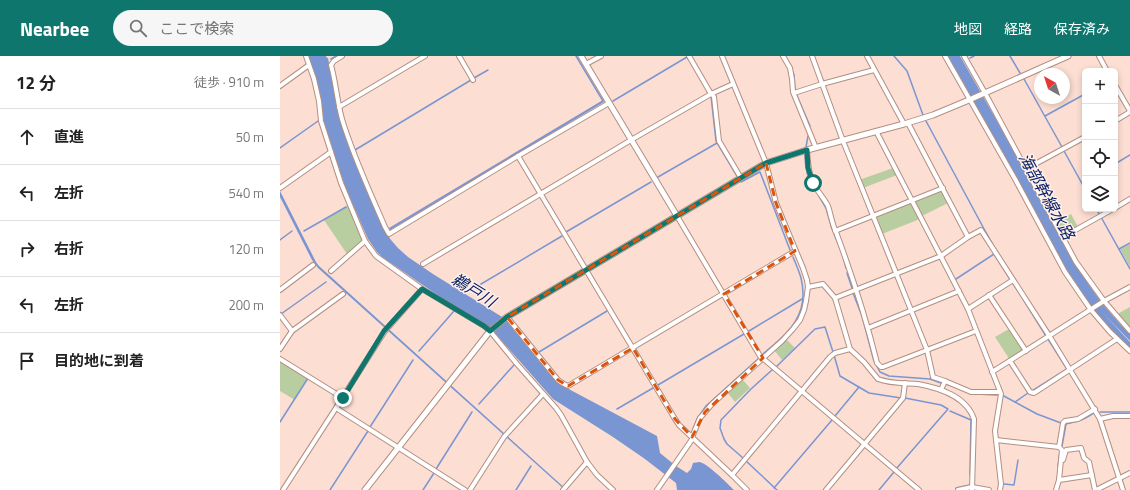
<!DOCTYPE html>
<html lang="ja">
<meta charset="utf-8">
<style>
:root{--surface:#fff;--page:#f6f6f6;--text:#222;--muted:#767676;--line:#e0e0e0;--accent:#0f766e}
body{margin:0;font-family:"Titillium Web","Noto Sans JP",sans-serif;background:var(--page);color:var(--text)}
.controls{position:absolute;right:12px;top:12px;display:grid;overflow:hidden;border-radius:6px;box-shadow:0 2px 6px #0003}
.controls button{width:36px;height:36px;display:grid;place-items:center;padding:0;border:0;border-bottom:1px solid var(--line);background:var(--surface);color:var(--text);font:20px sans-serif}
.compass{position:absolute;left:754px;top:12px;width:36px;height:36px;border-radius:50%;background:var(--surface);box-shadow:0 2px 6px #0003;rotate:321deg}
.stop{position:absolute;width:12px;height:12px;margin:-9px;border:3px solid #0f766e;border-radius:50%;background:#fff}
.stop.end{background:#0f766e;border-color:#fff;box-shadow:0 1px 4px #0008}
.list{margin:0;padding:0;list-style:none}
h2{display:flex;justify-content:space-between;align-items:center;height:52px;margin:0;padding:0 16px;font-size:17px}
h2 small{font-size:13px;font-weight:400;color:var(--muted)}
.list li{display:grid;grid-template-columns:26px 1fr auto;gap:12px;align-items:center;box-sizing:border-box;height:56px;padding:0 16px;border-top:1px solid var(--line)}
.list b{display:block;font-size:15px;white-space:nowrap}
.list em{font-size:13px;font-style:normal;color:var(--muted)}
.icon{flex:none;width:22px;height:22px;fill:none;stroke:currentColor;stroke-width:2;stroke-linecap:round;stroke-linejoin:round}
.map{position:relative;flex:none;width:850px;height:434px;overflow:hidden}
header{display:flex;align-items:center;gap:24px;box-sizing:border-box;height:56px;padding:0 20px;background:var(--accent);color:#fff}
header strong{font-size:19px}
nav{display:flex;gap:22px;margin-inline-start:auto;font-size:14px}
.search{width:280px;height:36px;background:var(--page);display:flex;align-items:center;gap:10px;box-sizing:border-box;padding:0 14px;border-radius:22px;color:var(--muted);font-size:15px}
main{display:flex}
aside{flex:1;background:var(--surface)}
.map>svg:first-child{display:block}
.green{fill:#b8cea0}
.water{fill:#7a96d2}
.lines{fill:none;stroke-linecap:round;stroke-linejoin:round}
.stream{stroke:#7a96d2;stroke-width:1.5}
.minor-casing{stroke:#b38f82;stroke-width:6}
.tertiary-casing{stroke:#b38f82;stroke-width:7}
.minor{stroke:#fff;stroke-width:4}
.tertiary{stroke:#fff;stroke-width:5}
.route{stroke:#0f766e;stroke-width:5}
.marked{fill:none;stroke:#dd550c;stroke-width:3;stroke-dasharray:8 5;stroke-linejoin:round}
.labels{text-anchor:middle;stroke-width:3;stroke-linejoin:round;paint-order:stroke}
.water-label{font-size:16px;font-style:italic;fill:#092166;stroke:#ffefe9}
</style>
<header>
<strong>Nearbee</strong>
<div class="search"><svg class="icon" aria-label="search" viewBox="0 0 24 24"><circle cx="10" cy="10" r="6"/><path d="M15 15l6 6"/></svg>ここで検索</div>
<nav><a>地図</a><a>経路</a><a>保存済み</a></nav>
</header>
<main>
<aside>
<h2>12 分<small>徒歩 · 910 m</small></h2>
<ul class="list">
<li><svg class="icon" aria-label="ahead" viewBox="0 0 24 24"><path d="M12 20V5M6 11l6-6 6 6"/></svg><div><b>直進</b></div><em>50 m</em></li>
<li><svg class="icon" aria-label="left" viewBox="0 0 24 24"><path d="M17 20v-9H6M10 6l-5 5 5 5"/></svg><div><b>左折</b></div><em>540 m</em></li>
<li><svg class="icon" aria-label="right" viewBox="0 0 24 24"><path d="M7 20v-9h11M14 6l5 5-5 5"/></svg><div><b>右折</b></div><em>120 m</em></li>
<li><svg class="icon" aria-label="left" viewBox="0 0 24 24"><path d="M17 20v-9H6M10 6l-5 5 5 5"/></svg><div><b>左折</b></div><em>200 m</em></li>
<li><svg class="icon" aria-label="arrive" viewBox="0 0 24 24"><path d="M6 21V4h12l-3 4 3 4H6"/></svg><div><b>目的地に到着</b></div></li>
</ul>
</aside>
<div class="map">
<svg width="850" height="434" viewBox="0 0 850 434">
<rect width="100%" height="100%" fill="#fdded2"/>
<g class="green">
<path d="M613,112L617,119L583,132L579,124Z"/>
<path d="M660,134L662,135L668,147L642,160L635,146L636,145Z"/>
<path d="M629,147L632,148L640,163L602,178L595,162L596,160Z"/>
<path d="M68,149L82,184L67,198L44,164Z"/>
<path d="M791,158L798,171L784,179L777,166Z"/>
<path d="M850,188V211L840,193Z"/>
<path d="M850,251V271L838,259L839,257Z"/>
<path d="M729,273L743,293L742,296L730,304L715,281Z"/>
<path d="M506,283L515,292L502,304L494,294Z"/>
<path d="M0,305L28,323L15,344L0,335Z"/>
<path d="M462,323L470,332L455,346L447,336Z"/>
</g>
<g class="water">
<path d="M28,0H46L47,2H48L60,62L69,91L104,174L111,184L118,192L128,201L153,218L227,264L277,324L283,330L377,380L380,397L396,410L407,417L411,413L413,407C414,407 418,406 419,406C426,406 448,428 454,434H397L396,427L365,403L333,381L273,343L214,276L205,269L166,245L102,201L97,196L88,183L66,133L44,68L42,57L40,37Z"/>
<path d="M668,0H675L679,7L675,0H680C702,39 725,78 746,117C777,174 803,233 850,278V285L823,257L850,286V293L820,262L803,240L786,215L737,122Z"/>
<path d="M323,44L324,46L110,174L109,172Z"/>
<path d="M0,135L36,206L39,210L287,434H285L38,212L32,204L0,141Z"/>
</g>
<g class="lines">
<g class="stream">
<path d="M296,0L323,45"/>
<path d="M614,0L627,15L643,59"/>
<path d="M730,0L740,17"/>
<path d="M690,2L694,0"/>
<path d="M51,3L56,0"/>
<path d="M512,14L514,19L515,34"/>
<path d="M194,22L208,14"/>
<path d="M744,23L782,91"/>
<path d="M431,40L436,85L457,120"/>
<path d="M517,40L530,70"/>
<path d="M333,45L407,1L408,3"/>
<path d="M765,60L805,38"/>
<path d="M646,65L703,171L717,196"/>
<path d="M526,91L528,80"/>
<path d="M0,92L38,65"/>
<path d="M75,94L191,24"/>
<path d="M784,95L805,133"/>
<path d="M525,99C525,112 527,121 533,132"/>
<path d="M835,108L850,99"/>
<path d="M378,121L437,87"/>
<path d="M461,126L480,116L510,194"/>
<path d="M539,140L546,152L552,173"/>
<path d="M816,153L820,159"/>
<path d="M821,161L850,213"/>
<path d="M24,175L66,151"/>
<path d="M286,176L371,126"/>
<path d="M554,178L562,197"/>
<path d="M0,184L12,175"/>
<path d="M839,193L850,187"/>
<path d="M563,200L566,212"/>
<path d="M567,217L572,232"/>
<path d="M676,223L714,198L730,223"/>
<path d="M733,227L766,280"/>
<path d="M191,234L282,180"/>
<path d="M573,237L582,260L594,305L600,316L609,320L650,323L661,327"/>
<path d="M1,258L46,226"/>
<path d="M469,275L522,243"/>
<path d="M139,295L174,255"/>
<path d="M259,296L327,255"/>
<path d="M483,298C509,276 530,259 521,222C519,215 516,208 513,201"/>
<path d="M554,299L560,320L589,337L621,342"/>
<path d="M496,311L535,273L545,271L553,296"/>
<path d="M666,328L675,331"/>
<path d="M378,329L464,278"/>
<path d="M752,335L787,313L768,283"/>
<path d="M696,338L717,339"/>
<path d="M722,339L757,358L781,367"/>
<path d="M735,346L748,337"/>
<path d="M199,348L234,309"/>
<path d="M337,353L373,332"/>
<path d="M670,355L691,364L690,419"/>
<path d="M820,356H850"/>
<path d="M555,360L579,331"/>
<path d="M0,366L28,322"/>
<path d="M90,371L133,304"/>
<path d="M412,376L417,363L426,350L478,303"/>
<path d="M782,390L786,368C799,365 802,365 814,357"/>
<path d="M463,402L447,388L444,383L440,372L441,364L471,333L492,314"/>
<path d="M466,405L497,434"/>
<path d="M778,410L780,395"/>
<path d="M156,413L192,356"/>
<path d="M616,413L668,353L661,349L625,342"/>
<path d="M724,428L734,429L738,404"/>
<path d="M494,432L552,364"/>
<path d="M676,433V432L690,429"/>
<path d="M50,434L88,375"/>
<path d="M143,434L154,417"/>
<path d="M236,434L251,410"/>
<path d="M599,434L614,416"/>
</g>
<g class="minor-casing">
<g id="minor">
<path d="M26,0L34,23L39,45L41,65L61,127L85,185L96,200L142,233L204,270L210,275L237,308L276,352L281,359L307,406L317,419L333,434"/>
<path d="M62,0L54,5L51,9C56,27 57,45 62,63C73,100 90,136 105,171L109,178L238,100L329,47"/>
<path d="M179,0L193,24"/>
<path d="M409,0L431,38"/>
<path d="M503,0L510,12L512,23L513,36L536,92"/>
<path d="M532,0L563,85L647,294L653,321L665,325L661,334"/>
<path d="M587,0L624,68"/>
<path d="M665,0L735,123L785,216L811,254L830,276L850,295"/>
<path d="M684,0L705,37L796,206L824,245L850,275"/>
<path d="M819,0L827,15"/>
<path d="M306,8L321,0"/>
<path d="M835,29L850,55"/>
<path d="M0,30L29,9"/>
<path d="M514,37L542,28L594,14"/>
<path d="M432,38L434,41L439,85L461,122"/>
<path d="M59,51L145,0"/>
<path d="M835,65L850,56"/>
<path d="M628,67L688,181"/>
<path d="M596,75L688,253L721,338L715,375L721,428L720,434"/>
<path d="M527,94C528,106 528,117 533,127C537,135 544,142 548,150C551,159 552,168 556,176C572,219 586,262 597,307L601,311H603L696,275"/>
<path d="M238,100L395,363L399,369L452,419L467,434"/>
<path d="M746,113L805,81"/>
<path d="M0,132L51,96"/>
<path d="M835,152L850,143"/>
<path d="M397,160L480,300L639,434"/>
<path d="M555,175L663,132"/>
<path d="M783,181L833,153"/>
<path d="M143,208L351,84L431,38L453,28"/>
<path d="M51,215L85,185"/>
<path d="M528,231L543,228L555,242L570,293L584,306L598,323C611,328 625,327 638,328C660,332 686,340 694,363L692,434"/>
<path d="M0,234L33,209"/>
<path d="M709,239L746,295"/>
<path d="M555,242L661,200L688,181L701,174L770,281L820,363L833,360H850"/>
<path d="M688,253L733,224"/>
<path d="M0,259L12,275"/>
<path d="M227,261L278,324L284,328L288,330L515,195"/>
<path d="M588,272L679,235"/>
<path d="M0,293L12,275L63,238"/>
<path d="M0,303L63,342"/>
<path d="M730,305L750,336L754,337L837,283"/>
<path d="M712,316L824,245L850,231"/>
<path d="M665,325L691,336H720"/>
<path d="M56,352L185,434"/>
<path d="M820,363L843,434"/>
<path d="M412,381L420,362L432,348L502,285L513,273L520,264L524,254L526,245L528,231L527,224L523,212L496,147L486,107L442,0"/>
<path d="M716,384L779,391"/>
<path d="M783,404L786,394L801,392L804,402L809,406L815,434"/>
<path d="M452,419L550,301L555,297L570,293"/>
<path d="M779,424L812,419"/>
<path d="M3,434L56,352L105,275L142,233"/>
<path d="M190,434L224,381L263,338"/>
<path d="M283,434L307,406"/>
<path d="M377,434L413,382"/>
<path d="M546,434L623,342L625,327"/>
<path d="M678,434L692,431L709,434"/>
<path d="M776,434L779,424L782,394L779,391L783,367L785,365L798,363L815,353"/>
<path d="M816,434L850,417"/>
</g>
</g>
<g class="tertiary-casing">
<g id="tertiary">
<path d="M301,0L397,160"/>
<path d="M85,434L210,275L227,261L486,107L527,94L624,68L653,59L689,44L788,0"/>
</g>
</g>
<use href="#minor" class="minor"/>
<use href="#tertiary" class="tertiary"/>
</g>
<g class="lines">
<path class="route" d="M63,342L104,275L142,233L204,270L210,275L227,261L486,107L527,94L528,112L533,127"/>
</g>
<path class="marked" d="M486,107L496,147L515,195L444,238L483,302L425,356L412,381L395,363L353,292L288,330L278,324L227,261Z"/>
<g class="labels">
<g class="water-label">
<text transform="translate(767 140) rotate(61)" y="6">海部幹線水路</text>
<text transform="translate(194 234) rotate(32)" y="6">鵜戸川</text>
</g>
</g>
</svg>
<div class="controls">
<button>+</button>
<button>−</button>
<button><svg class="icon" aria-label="locate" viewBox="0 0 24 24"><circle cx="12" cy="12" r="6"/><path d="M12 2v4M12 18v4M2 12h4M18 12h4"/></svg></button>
<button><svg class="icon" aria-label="layers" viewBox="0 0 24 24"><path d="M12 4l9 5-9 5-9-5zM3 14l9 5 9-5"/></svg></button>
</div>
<svg class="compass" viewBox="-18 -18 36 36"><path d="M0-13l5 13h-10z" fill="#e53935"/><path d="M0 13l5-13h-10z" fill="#767676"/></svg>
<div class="stop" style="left:533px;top:127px"></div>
<div class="stop end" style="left:63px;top:342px"></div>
</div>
</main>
